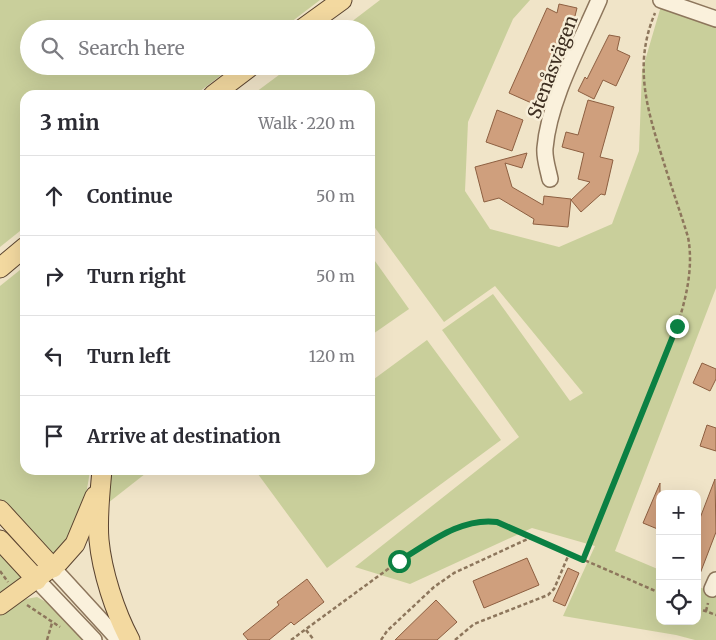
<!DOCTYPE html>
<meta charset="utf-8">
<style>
:root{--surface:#fff;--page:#f2f2f3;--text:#2b2b33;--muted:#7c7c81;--line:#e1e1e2}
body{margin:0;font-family:Merriweather,serif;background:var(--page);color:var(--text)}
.controls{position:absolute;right:15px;bottom:15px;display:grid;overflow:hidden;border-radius:10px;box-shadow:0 5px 20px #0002}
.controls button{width:45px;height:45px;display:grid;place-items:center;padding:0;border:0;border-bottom:1px solid var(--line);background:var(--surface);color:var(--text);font:25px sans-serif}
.stop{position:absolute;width:15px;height:15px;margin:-11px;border:4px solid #0b8043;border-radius:50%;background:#fff}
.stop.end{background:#0b8043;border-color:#fff;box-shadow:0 1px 5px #0008}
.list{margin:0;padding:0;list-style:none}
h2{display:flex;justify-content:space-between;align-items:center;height:65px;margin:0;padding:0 20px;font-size:21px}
h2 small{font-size:16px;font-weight:400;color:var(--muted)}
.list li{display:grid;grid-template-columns:32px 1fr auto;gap:15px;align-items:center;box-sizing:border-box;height:80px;padding:0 20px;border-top:1px solid var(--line)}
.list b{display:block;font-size:19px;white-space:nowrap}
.list em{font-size:16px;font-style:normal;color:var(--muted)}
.icon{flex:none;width:28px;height:28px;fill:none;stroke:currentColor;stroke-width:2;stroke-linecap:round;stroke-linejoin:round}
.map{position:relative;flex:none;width:716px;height:640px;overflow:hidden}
.search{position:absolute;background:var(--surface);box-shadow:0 5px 20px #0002;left:20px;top:20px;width:355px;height:55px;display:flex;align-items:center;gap:12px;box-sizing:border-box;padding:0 18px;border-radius:28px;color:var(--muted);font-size:19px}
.panel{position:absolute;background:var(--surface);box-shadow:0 5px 20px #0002;left:20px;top:90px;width:355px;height:385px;border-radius:15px}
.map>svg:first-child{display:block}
.green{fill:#c9cf9b}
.building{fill:#cf9f7d;stroke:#8d5f41}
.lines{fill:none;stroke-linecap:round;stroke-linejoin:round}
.minor-casing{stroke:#8d765c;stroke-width:18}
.major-casing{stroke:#5b4430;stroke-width:21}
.path{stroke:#8d765c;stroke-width:2.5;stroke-dasharray:4 2.5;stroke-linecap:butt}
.minor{stroke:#faf1dc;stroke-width:15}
.major{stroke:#f3d9a0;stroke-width:19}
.route{stroke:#0b8043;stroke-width:6}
.labels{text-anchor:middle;stroke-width:5;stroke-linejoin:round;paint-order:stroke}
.street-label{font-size:18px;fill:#3d2e20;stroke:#f7eed8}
</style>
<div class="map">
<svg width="716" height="640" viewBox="0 0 716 640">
<rect width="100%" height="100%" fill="#f0e4c8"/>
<g class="green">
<path d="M0,0H320L282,29H29V66H233L195,95H25V227L0,247Z"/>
<path d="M380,0H530L513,19L468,122L465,191L490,229L559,247L612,224L639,151L642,71L661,6L716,24V288L615,551L660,570V621H697V586L716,594V640H695L676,635L563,616L595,546L532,528L410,584L355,567L519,437L442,330L493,294L570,401L583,393L495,286L444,322L370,221V95H252L291,66H366V29H342Z"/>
<path d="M370,254L409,309L370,336Z"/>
<path d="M25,266V470H90C86,501 78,536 51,555L0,500V286Z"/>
<path d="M427,340L501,440L327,568L255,470H370V382Z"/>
<path d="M100,470H150L99,510Z"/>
<path d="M0,548L26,575L0,593Z"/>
<path d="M37,597L55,607L86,640H0V616L26,599Z"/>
</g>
<g class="building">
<path d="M559,4L577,8L575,16L536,105L509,93L547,8L557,13Z"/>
<path d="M609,35L620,37L617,50L630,56L616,86L603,80L594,99L578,91L585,77L587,79Z"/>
<path d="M588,100L614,107L600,157L613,160L605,195L601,194L581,212L571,200L590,182L578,179L584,153L562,147L566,132L578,135Z"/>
<path d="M497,110L523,120L512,151L486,142Z"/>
<path d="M527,153L522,168L505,163L512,187L543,205L544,196L571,199L568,227L533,224L534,219L499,198L484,202L475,167Z"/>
<path d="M702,363L716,369V379L710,391L693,383Z"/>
<path d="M707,425L716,428V451L700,446Z"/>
<path d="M715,479L716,532L698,579L697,526Z"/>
<path d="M660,483V530L643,523Z"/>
<path d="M527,558L539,585L484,608L473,581Z"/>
<path d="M568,568L579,573L565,606L553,601Z"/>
<path d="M307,579L324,602L294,625L291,622L269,640H248L243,634L279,605L277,602Z"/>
<path d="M436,600L457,622L437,640H395Z"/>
</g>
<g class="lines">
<g class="minor-casing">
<g id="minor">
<path d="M661,0L716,19"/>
<path d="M550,179C548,169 544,158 545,148C549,100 580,44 599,0"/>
<path d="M53,568L119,640"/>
<path d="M37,580L94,640"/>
<path d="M712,589L716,580"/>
</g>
</g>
<g class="major-casing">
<g id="major">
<path d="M302,29L342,0"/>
<path d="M213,95L251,66"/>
<path d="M0,268L25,247"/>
<path d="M102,470C100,493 97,517 99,540C102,572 115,612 130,640"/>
<path d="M0,510L53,568"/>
<path d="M0,540L37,580"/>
<path d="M0,605L59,562L75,544L95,496"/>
</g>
</g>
<g class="path">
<path d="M583,560C602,511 622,463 641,415C662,362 699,294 688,237C680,211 671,186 663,160C647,109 633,65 655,13"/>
<path d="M0,571L8,582"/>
<path d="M27,605L60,627"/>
<path d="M697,608L716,615"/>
<path d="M706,611L708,603"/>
<path d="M306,630L314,640"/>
<path d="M47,640L52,623"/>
<path d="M291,640L399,561L440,536L478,521L497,522L660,593"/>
<path d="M381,640L387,631L434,587L454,573L532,537"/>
<path d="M455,640L474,624L548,595L554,589L569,554"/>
</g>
<use href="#minor" class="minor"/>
<use href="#major" class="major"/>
</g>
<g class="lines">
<path class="route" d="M399,561C428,544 461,517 497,522L583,560L677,326"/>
</g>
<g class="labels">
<g class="street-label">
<text transform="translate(553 67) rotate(-69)" y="6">Stenåsvägen</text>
</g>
</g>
</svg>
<div class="controls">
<button>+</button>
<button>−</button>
<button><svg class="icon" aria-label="locate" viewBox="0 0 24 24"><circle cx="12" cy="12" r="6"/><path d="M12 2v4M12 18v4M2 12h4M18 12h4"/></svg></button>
</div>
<div class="stop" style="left:399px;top:561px"></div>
<div class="stop end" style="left:677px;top:326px"></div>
<div class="search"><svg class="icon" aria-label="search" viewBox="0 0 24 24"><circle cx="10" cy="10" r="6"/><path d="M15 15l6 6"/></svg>Search here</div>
<section class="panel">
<h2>3 min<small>Walk · 220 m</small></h2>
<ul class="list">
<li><svg class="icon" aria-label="ahead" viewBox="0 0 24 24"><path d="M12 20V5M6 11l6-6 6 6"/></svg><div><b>Continue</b></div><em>50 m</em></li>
<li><svg class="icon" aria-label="right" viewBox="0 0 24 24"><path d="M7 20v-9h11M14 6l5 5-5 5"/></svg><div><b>Turn right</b></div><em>50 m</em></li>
<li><svg class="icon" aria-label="left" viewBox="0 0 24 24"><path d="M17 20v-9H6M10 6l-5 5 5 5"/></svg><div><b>Turn left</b></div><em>120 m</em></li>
<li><svg class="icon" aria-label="arrive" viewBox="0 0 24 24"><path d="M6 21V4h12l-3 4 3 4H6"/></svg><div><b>Arrive at destination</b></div></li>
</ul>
</section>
</div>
